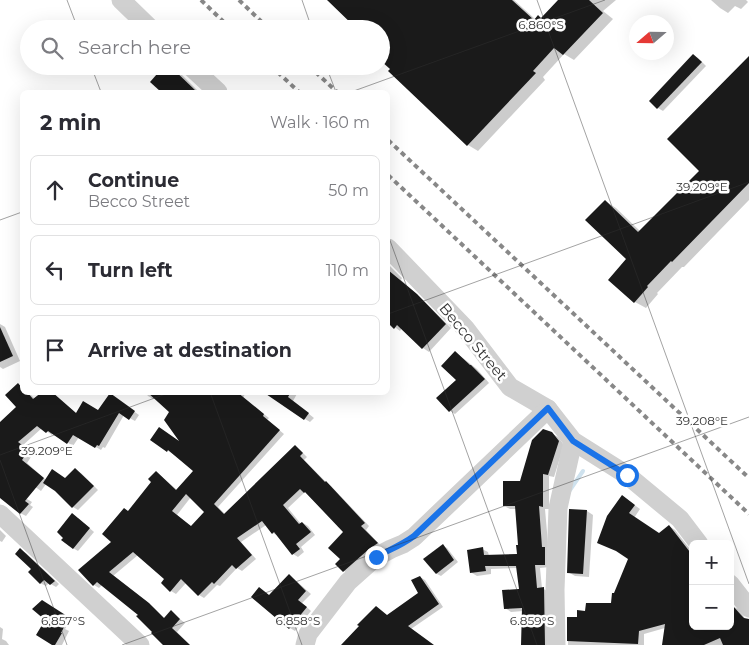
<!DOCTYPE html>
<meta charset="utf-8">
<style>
:root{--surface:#fff;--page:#f7f7f7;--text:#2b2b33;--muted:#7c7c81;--line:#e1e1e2}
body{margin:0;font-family:Montserrat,sans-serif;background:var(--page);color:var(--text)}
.controls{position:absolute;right:15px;bottom:15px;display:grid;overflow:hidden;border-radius:8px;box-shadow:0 5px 20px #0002}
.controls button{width:45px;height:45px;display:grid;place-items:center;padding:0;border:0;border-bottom:1px solid var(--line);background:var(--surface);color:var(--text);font:25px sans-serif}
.compass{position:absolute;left:629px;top:15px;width:45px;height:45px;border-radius:50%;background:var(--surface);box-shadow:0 5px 20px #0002;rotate:250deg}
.stop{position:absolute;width:15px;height:15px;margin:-11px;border:4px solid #1a73e8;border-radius:50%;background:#fff}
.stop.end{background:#1a73e8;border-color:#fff;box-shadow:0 1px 5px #0008}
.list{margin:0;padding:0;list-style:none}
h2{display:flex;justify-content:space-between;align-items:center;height:65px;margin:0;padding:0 20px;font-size:21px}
h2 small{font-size:16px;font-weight:400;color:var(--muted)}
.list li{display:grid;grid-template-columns:32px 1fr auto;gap:15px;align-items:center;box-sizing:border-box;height:70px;margin:0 10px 10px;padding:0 10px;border:1px solid var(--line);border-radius:8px}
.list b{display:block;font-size:19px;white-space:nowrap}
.list p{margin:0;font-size:16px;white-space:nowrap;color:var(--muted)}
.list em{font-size:16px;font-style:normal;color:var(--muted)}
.icon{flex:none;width:28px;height:28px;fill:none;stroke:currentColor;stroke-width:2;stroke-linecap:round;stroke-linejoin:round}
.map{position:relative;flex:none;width:749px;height:645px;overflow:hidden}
.search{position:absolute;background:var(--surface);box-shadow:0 5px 20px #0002;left:20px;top:20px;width:370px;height:55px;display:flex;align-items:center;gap:12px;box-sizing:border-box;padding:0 18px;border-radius:28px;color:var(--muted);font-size:19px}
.panel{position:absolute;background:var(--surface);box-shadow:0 5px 20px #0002;left:20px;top:90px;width:370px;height:305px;border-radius:8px}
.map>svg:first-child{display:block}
.shadow{fill:#0003;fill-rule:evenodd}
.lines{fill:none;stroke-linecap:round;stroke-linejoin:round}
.stream{stroke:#cfe2ee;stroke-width:4}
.building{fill:#1a1a1a;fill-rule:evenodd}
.minor{stroke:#d0d0d0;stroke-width:19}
.rail{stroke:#888;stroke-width:4;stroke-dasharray:5 4;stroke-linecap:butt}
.route{stroke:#1a73e8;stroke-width:6}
.ticks{fill:none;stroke:#333;stroke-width:1;stroke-opacity:0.45}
.labels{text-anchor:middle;stroke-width:5;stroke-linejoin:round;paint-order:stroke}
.street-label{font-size:15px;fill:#333;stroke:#fff}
.ticks-label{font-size:12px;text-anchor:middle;fill:#333;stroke:#fff;stroke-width:5;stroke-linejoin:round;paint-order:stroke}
</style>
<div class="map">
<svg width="749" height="645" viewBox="0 0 749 645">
<rect width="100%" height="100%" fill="#fff"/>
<g class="shadow">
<path d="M330,0H514L535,19L538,16L542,19L559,0H616L603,11L613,19L574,60L564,54L543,77L545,80L478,151L468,145L392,69L381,29Z"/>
<path d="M711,0H746L748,2L741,9L735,6L728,13L720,8Z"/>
<path d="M693,55L698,58L706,66L663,111L658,108L650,101Z"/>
<path d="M749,58V200L684,267H682L657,293L658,294L646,308L635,302L610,280L628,259L605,201L616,208L641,232L701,171Z"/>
<path d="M169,66L177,70L199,92H163L152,82Z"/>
<path d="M388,264L402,278L401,280L422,299L451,328L429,352L423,348L402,328L400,331L388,322Z"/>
<path d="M0,324L5,327L20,361L3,369L0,367Z"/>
<path d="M455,352L477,369L489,383L455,414L450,411L438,398L458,380Z"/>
<path d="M18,384L22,387V392H28L35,399L52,392L77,414L99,411L111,394L109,392H113L111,395L139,415L135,421L124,415L105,448L103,447L101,450L79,437L73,446L53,433L52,435L42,428L22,446L33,454L27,463L46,480H66L75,470L81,473L98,490L78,510L73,507L55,490L46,484L41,491L0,462V424L18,408Z"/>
<path d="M145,392H246L243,398L269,418L267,420L284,434L218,507L225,514L295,447L300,450L307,457L304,460L327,483L331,486L369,526L366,530L382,547L349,574L344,571L342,559L345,532L305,492L288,508L301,524L303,523L308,526L315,535L301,547L304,552L298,557L293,554L278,536L273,533L266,525L241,542L256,559L242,571L237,568L220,586L217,585L204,598L199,595L186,583L176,594L171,591L166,579L138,555L113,576L154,608L165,619L171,612L185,623L177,632L190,645H164L140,615L102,585L99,588L94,585L113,542L129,512L152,482L156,473L161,476L177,490L195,470L173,454L152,440L182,444L171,412L155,398L153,399L148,396ZM191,497L206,511L191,527L177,515Z"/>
<path d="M275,392H298L293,401L314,418L310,422L305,419Z"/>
<path d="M551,433L558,437L564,445L554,477L549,476V509H545L550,567L540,568L542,588L549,592L550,645H528L523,611L511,612L505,608L520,590L518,568L491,569V574L477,576L472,573L482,549L488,552L489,556L518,555L520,547L517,509H510L504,506L521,482Z"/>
<path d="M0,483L32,502L30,505L33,507L26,516L20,513L0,496Z"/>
<path d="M622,496L640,509L634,518L659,534L669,526L675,530L693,553V626H730L731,606L738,609L746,620H749V645H663L665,628L644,634V645H568V618L578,619L587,612L612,605L615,594L630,558Z"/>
<path d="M587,511L593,515L589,577L575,576L568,572Z"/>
<path d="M78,518L94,532L78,551L73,548Z"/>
<path d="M0,530L6,536L2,542L0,541Z"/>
<path d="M443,546L447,548L458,562L441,576L437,574Z"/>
<path d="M20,550L26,553L59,584L56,587L49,583L46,586L40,583L33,569Z"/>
<path d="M289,576L294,579L311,594L302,603L311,611L295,631L290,628L260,589L270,596Z"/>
<path d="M420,577L425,580L443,607L411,629L433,645H343L420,594Z"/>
<path d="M42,602L71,620L65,629L69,631L62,645H54Z"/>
<path d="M0,627L3,629L2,639L6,641L9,645H0Z"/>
</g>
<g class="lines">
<path class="stream" d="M570,490L583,471"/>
</g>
<g class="building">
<path d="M327,0H512L534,20L538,15L541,18L558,0H589L603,13L563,55L554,48L533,71L536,73L467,146L388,71L390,69L381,61V29H357Z"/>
<path d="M693,54L702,62L657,109L649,101Z"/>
<path d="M749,56V183L672,262L671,261L647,286L648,287L634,303L608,280L626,259L585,220L605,200L638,232L699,171L667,139Z"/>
<path d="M164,66H170L197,92H161L150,82Z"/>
<path d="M388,270L417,294L446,324L422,349L397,325L394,329L388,323Z"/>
<path d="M0,327L13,356L0,362Z"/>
<path d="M455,351L470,365H471L485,379L449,412L436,398L456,380L441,366Z"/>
<path d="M18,383L22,388V392H27L33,399L42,392H52L76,413L83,401L98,410L110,393L135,411L129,420L119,413L99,446L97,445L95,448L73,435L67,444L48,431L46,433L37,426L18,442L29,450L22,460L44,478L25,501L29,504L20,514L0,498V422L16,407L5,395Z"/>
<path d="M147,392H237L264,414L263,416L280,430L214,504L224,514L295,445L303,453L300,456L325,482L326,481L365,523L361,526L378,543L369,549L343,572L335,564L340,559L328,548L343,532L305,492L304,493L300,489L283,505L299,524L302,522L311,532L296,544L300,549L292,555L274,532L272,534L262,521L237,538L252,555L236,569L232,565L214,584L212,582L198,596L181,579L170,592L161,583L164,579L133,552L109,572L149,603L164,618L171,610L180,619L172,628L190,645H163L151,633L152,632L136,616L138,615L97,582L93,586L78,570L111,542L102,534L124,508L128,511L151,482L148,479L156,471L176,490L193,471L168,450L167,452L150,440L159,427L179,441L164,420L169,412ZM186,494L204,512L191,526L172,511Z"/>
<path d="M263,392H291L288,397L309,413L304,420Z"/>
<path d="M543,429L552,432L559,441L548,475L543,474V507L539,506L542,547H545V565H535L537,588L544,587L545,645H521L522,608L504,609L502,590L519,589L516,566H485L486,571L470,573L467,550L483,547L484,555L517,554L516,545H518L515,506H503V481H520L532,440Z"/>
<path d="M75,468L94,486L72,508L55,491L43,483L52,469L65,478Z"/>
<path d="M622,495L635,505L629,513L659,533L669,525L693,556V626H730V605L733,606L741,615L744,618L749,619V645H723L720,638L704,645H662L665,624L639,631L638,644L567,641V617H577V610L585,611L586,603H611L612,593H614L628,559L616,551L597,543L607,516Z"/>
<path d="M569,509L587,510L583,574L567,573Z"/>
<path d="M72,513L90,528L73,549L61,540L63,538L57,532Z"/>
<path d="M443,544L454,560L436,574L423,559Z"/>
<path d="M20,548L55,581L50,585L44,580L40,584L28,572L31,569L15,554Z"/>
<path d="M289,574L306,591L298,600L307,607L289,629L251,597L259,587L269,595Z"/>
<path d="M420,576L439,604L408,626L434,645H341L359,626L357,625L376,606L387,615L418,593L411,580Z"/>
<path d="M42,600L67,616L61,625L64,627L61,633H62L55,645H52L36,635L45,620L32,609Z"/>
</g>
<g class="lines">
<g class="minor">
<path d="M121,0L151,29"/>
<path d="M190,66L218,92"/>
<path d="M388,248L465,328L510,387L548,409L573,441L627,475L680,519L699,544"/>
<path d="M0,514L140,645"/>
<path d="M730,584L749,608"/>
<path d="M305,645L308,634L348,582L376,557L391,549L403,544L414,537L548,409"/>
<path d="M556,645L555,590L558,508L573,441"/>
</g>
<g class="rail">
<path d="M201,0L231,29"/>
<path d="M239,0L269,29"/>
<path d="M271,66L299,92"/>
<path d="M309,66L337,92"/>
<path d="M388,140L749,478"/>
<path d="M388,175L749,514"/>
</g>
</g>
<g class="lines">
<path class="route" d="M376,557C389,550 402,545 414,536L548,408L573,441L627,475"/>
</g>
<path class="ticks" d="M67,0L78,29M302,0L312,29M537,0L749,584M91,66L101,92M326,66L336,92M351,92L605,0M0,220L22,212M388,235L537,645M388,314L749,182M210,392L302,645M0,455L171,392M0,460L67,645M122,645L749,417"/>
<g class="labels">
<g class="street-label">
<text transform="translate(473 342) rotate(50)" y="5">Becco Street</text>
</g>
</g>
<g class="ticks-label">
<text x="541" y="29">6.860°S</text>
<text x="702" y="191">39.209°E</text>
<text x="702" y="425">39.208°E</text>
<text x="47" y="455">39.209°E</text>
<text x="63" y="625">6.857°S</text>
<text x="298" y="625">6.858°S</text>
<text x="532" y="625">6.859°S</text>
</g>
</svg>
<div class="controls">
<button>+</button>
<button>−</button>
</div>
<svg class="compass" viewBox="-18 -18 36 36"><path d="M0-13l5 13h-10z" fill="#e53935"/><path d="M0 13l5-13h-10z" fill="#7c7c81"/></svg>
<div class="stop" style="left:627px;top:475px"></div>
<div class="stop end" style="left:376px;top:557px"></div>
<div class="search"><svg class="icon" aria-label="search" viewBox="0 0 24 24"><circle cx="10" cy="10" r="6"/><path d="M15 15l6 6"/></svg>Search here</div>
<section class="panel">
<h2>2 min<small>Walk · 160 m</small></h2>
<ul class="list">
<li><svg class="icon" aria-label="ahead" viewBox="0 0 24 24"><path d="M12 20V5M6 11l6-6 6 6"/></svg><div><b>Continue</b><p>Becco Street</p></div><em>50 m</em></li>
<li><svg class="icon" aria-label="left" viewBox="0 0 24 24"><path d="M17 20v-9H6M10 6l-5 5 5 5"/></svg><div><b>Turn left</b></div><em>110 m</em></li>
<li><svg class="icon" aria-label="arrive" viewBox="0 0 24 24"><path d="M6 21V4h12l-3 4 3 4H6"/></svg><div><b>Arrive at destination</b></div></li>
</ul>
</section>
</div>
